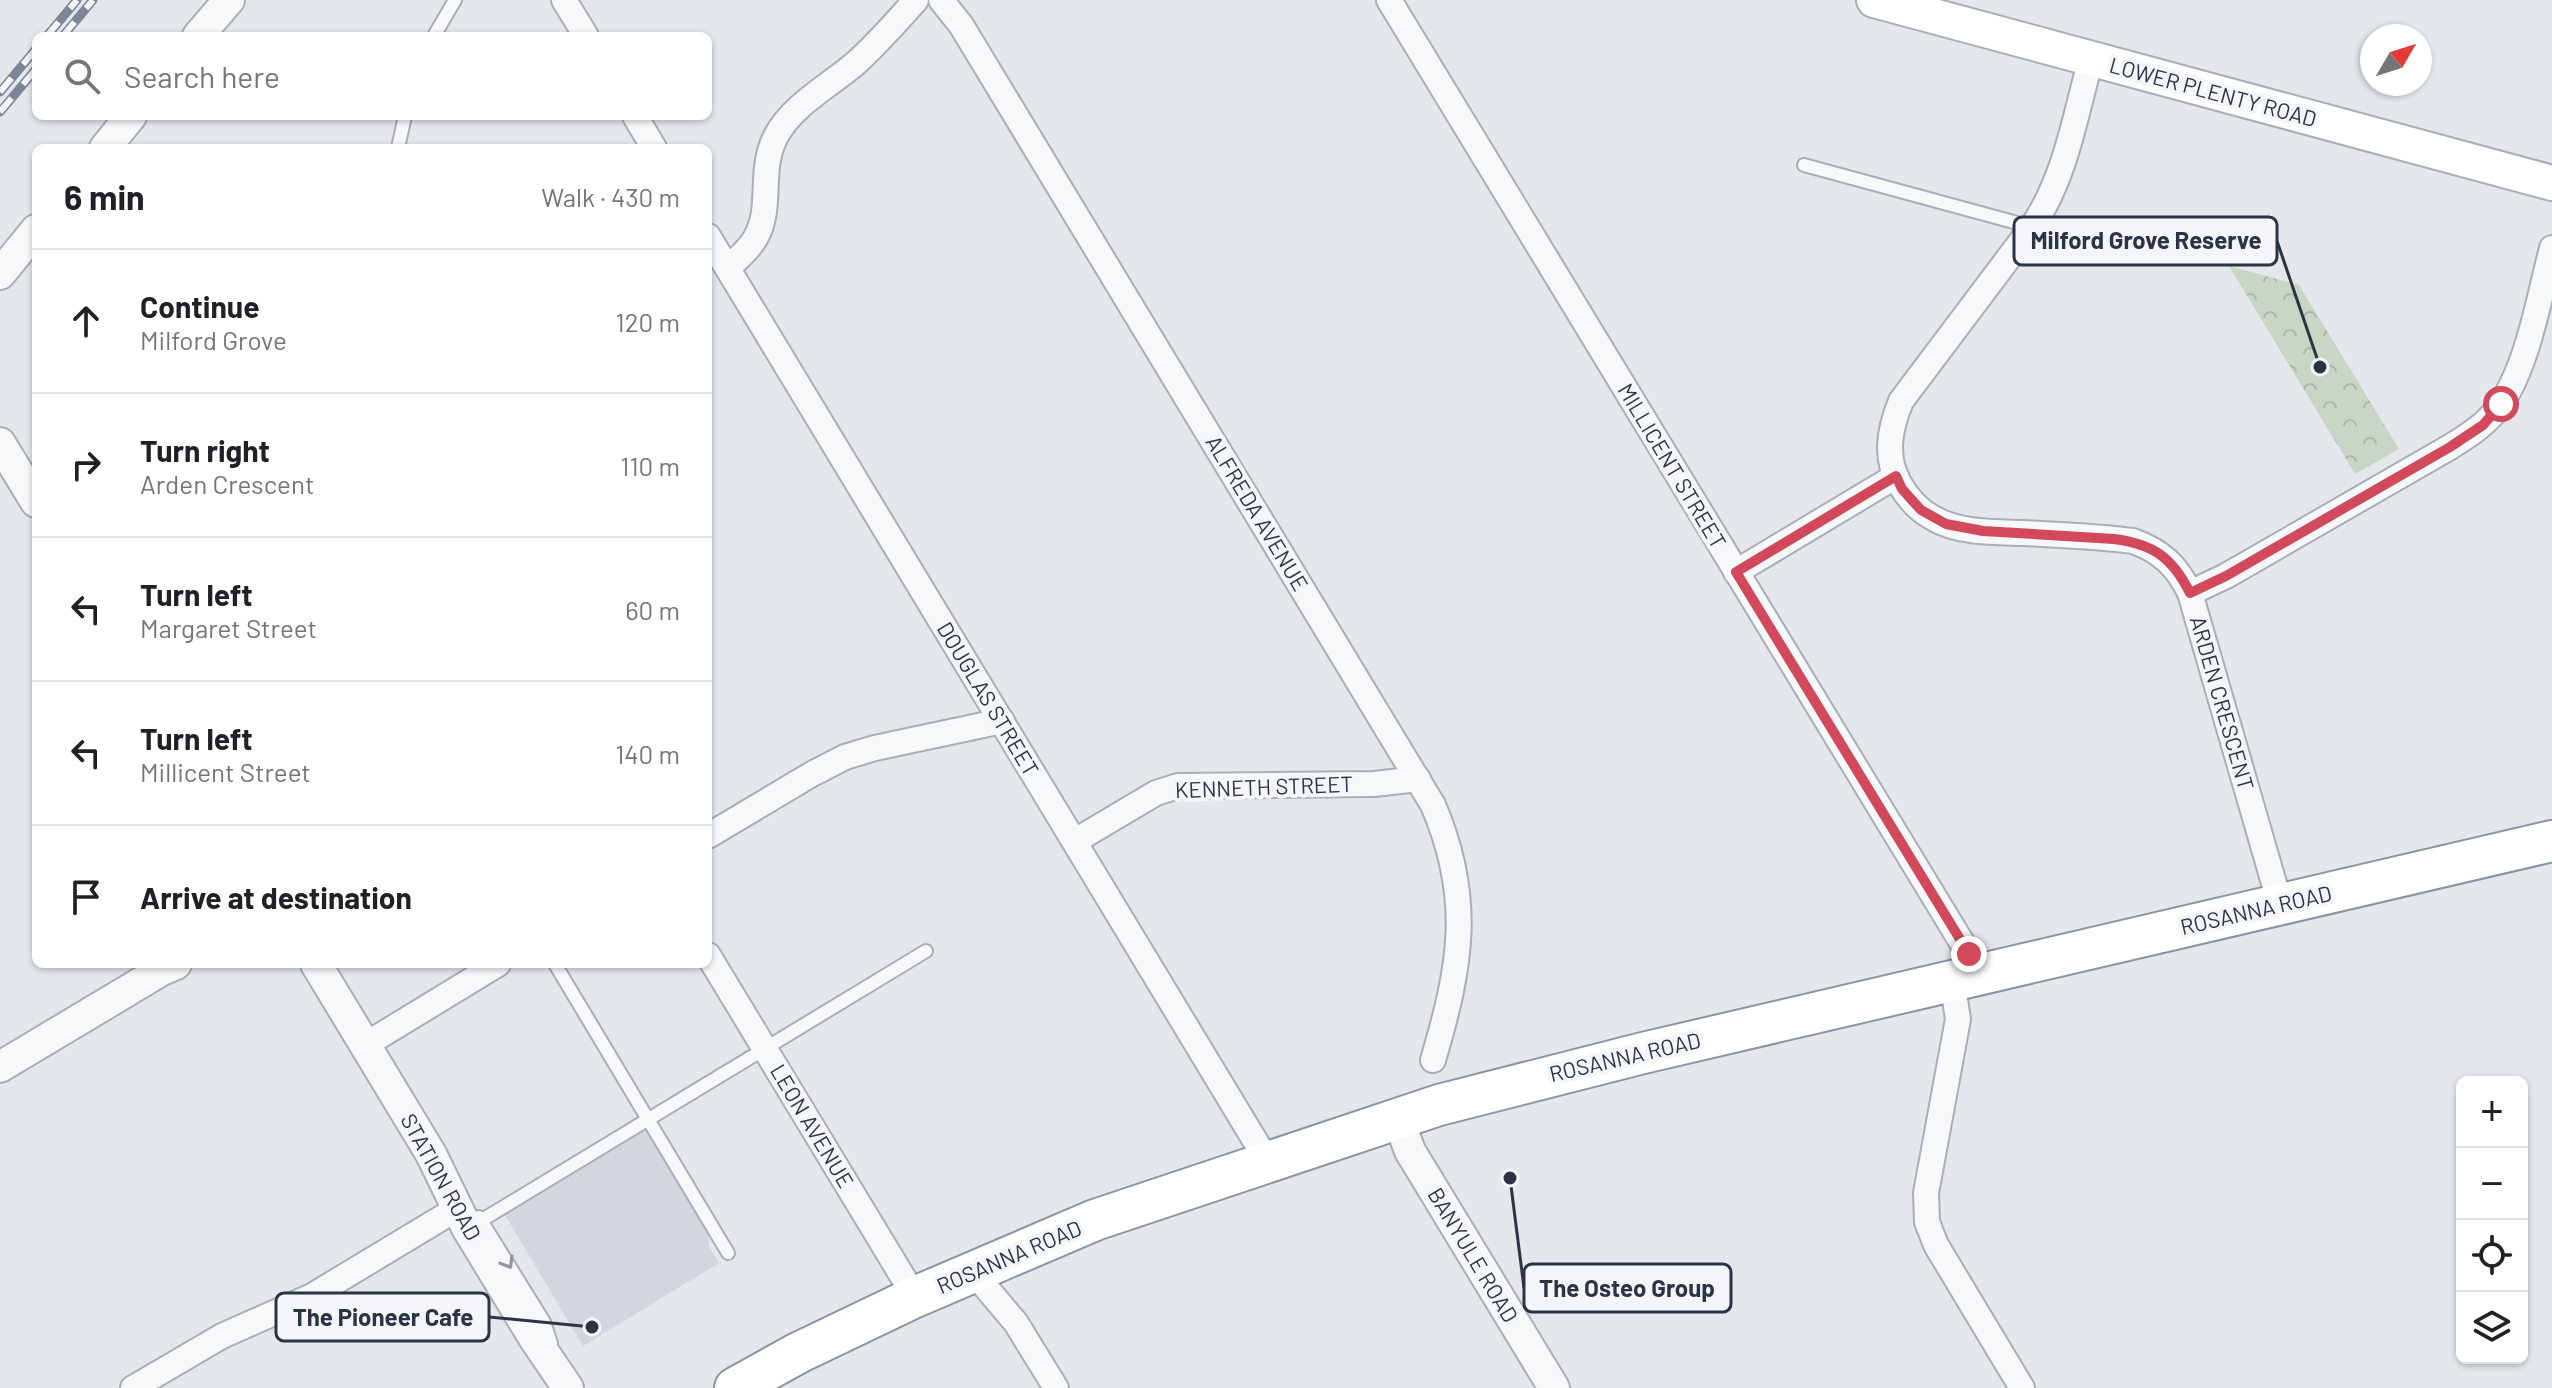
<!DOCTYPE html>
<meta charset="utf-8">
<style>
:root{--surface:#fff;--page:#f6f6f6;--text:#202124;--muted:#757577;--line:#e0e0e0}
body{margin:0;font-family:Barlow,sans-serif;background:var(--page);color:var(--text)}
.controls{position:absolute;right:24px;bottom:24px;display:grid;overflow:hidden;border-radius:12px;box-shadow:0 2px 6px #0004}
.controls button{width:72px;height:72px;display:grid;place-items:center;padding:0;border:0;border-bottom:2px solid var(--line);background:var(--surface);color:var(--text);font:40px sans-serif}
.compass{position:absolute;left:2360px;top:24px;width:72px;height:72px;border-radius:50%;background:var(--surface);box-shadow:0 2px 6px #0004;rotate:51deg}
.stop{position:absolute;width:24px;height:24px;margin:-18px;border:6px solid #d1495b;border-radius:50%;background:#fff}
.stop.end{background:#d1495b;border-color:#fff;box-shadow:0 2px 8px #0008}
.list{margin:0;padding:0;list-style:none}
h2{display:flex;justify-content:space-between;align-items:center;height:104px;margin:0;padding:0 32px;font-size:34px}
h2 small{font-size:26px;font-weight:400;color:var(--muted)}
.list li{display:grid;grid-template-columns:52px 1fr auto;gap:24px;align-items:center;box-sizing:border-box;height:144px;padding:0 32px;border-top:2px solid var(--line)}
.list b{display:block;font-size:30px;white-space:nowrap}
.list p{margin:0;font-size:26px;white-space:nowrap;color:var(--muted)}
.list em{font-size:26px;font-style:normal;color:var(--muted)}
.icon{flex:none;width:44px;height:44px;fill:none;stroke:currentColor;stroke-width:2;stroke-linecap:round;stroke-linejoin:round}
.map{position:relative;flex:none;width:2552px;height:1388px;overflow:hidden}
.search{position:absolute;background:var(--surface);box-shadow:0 2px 6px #0004;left:32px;top:32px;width:680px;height:88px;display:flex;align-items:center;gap:20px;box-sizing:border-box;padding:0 28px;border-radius:12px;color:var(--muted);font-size:30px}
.panel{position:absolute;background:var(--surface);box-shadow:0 2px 6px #0004;left:32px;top:144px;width:680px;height:824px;border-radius:12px}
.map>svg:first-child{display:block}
.built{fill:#d2d6de}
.park{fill:url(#park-crowns)}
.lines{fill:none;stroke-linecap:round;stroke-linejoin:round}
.service-casing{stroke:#a9aeb7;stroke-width:16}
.minor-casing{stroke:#a9aeb7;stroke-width:28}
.tertiary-casing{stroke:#a9aeb7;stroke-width:34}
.secondary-casing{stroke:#a9aeb7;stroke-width:38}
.trunk-casing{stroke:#8b94a3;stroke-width:44}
.service{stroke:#f7f8fa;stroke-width:12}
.minor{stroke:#f7f8fa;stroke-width:24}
.tertiary{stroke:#f7f8fa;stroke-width:30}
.secondary{stroke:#fff;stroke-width:34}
.trunk{stroke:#fff;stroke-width:40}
.rail-casing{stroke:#7d8696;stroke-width:9}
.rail{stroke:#f4f6f9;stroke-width:6;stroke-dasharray:18;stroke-linecap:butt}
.oneway{stroke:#9196a0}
.route{stroke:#d1495b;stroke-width:10}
.labels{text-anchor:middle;stroke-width:8;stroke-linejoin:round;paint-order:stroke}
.street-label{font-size:22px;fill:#2b3445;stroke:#f4f6f9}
.leader{fill:none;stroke:#2b3445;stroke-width:3}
.callout-dot{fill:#2b3445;stroke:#f4f6f9;stroke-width:3}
.callout{fill:#f4f6f9;stroke:#2b3445;stroke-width:3}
.callout-label{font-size:24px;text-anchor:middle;font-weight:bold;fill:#2b3445}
</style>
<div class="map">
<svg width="2552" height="1388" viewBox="0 0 2552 1388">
<defs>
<pattern id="park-crowns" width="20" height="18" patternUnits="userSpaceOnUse" patternTransform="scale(2)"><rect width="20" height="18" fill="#c9d6c5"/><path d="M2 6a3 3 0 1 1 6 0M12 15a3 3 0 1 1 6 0" fill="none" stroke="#adb8ab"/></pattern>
</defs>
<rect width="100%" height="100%" fill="#e4e7ec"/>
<path class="built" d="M643,1118L708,1224L709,1247L719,1263L583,1346L499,1205Z"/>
<path class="park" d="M2229,266L2299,285L2399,449L2355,474Z"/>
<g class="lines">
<g class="service-casing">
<g id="service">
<path d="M434,36L455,0"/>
<path d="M398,148L405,116"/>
<path d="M1804,165L2032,227"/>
<path d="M555,964L728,1253"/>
<path d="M479,1217L544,1322L551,1343"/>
<path d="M482,1220L926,951"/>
</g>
</g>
<g class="minor-casing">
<g id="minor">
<path d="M564,0L586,36"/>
<path d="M941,0L961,25L1433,805C1473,898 1461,966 1433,1060"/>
<path d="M1389,0L1981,974"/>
<path d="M2091,59C2075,116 2066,177 2032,227L1901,401C1890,428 1884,456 1899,483C1907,497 1918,510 1933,518C1959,533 1993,532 2023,533C2059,535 2096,536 2133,541C2161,551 2177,566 2190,593L2280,904"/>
<path d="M635,116L654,148"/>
<path d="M708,236L1268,1162"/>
<path d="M728,268C737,259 750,249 756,237C773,207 758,170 776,136C793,104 831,85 857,62C878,43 897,21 916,0"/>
<path d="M1736,572L1896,476"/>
<path d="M2190,593L2226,576L2450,447C2466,437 2482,427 2494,413C2527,374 2539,297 2552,248"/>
<path d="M708,836L812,774L845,757L875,748L1002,721"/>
<path d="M1075,841L1156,793L1178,786L1374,784L1418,779"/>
<path d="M708,955L915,1297"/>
<path d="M1952,981L1958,1019L1926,1193L1927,1222L1936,1245L2022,1388"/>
<path d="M365,1045L498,964"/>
<path d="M973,1272L1016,1323L1056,1388"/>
<path d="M133,1388L222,1336L312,1296L458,1208"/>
</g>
</g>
<g class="tertiary-casing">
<g id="tertiary">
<path d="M198,36L229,0"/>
<path d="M105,148L131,116"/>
<path d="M0,274L36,230"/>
<path d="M0,443L36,502"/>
<path d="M316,964L431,1154L467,1228L534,1338L568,1388"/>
<path d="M0,1067L162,970L176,964"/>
<path d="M1398,1119L1410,1151L1554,1388"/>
</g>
</g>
<g class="secondary-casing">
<path id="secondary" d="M1874,0L2552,183"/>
</g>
<g class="trunk-casing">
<path id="trunk" d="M735,1388L798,1353L915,1297L1095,1220L1439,1105L1643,1053L2552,841"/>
</g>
<use href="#service" class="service"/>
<use href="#minor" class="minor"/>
<use href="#tertiary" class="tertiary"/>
<use href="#secondary" class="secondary"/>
<use href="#trunk" class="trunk"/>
<g class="rail-casing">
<g id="rail">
<path d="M47,36L77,0"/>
<path d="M63,36L93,0"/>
<path d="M0,92L36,49"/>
<path d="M0,112L36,69"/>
</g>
</g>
<use href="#rail" class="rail"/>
</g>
<defs><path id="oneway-chevron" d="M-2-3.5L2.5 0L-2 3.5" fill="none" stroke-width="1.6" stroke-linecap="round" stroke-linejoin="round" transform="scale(2)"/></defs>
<use class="oneway" href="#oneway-chevron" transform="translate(508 1263) rotate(59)"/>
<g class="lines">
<path class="route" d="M1969,954L1736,572L1896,476L1902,489L1921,510L1946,524L1983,531L2114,539C2153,544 2172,557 2190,593L2226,576L2450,447L2483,425L2501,404"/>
</g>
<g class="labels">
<g class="street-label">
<text transform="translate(2213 92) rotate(15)" y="8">LOWER PLENTY ROAD</text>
<text transform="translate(1672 466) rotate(59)" y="8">MILLICENT STREET</text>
<text transform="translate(1257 513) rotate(59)" y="8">ALFREDA AVENUE</text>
<text transform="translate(988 699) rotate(59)" y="8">DOUGLAS STREET</text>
<text transform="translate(2222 703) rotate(74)" y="8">ARDEN CRESCENT</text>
<text transform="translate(1264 787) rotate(-2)" y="8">KENNETH STREET</text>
<text transform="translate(2256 910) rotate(-13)" y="8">ROSANNA ROAD</text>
<text transform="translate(1625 1057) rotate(-13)" y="8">ROSANNA ROAD</text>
<text transform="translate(812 1126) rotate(59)" y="8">LEON AVENUE</text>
<text transform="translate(441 1177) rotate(61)" y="8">STATION ROAD</text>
<text transform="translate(1473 1255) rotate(59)" y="8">BANYULE ROAD</text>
<text transform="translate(1009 1257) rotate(-23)" y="8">ROSANNA ROAD</text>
</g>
</g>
<path class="leader" d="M2320 367L2277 241M1510 1178L1524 1288M592 1327L489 1317"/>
<g class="callout-dot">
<circle cx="2320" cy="367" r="8"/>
<circle cx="1510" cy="1178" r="8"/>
<circle cx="592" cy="1327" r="8"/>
</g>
<g class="callout">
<rect x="2014" y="217" width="263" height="48" rx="8"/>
<rect x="1524" y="1264" width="207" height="48" rx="8"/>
<rect x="276" y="1293" width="213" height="48" rx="8"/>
</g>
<g class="callout-label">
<text x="2146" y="249">Milford Grove Reserve</text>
<text x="1627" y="1297">The Osteo Group</text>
<text x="383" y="1326">The Pioneer Cafe</text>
</g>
</svg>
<div class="controls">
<button>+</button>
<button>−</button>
<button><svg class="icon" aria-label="locate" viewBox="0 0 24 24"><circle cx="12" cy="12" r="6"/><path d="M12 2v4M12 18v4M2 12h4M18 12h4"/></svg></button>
<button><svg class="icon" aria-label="layers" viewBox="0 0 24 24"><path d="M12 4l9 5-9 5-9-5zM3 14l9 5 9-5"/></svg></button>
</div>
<svg class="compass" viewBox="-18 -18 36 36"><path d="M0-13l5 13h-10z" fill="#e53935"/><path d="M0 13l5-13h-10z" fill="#757577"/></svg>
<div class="stop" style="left:2501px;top:404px"></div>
<div class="stop end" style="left:1969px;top:954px"></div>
<div class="search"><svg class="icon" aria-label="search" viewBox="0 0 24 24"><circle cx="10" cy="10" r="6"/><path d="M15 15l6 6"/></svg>Search here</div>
<section class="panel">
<h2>6 min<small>Walk · 430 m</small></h2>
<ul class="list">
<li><svg class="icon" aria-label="ahead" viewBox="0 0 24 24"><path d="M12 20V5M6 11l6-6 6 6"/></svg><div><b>Continue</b><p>Milford Grove</p></div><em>120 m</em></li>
<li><svg class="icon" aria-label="right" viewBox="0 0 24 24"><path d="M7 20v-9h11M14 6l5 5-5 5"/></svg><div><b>Turn right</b><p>Arden Crescent</p></div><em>110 m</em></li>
<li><svg class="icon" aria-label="left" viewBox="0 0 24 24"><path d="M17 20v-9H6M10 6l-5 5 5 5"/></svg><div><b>Turn left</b><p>Margaret Street</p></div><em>60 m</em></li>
<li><svg class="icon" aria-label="left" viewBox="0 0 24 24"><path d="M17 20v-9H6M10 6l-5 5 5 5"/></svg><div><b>Turn left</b><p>Millicent Street</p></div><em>140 m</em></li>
<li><svg class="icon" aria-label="arrive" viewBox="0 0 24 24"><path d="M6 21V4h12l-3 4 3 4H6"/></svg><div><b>Arrive at destination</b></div></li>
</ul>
</section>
</div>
